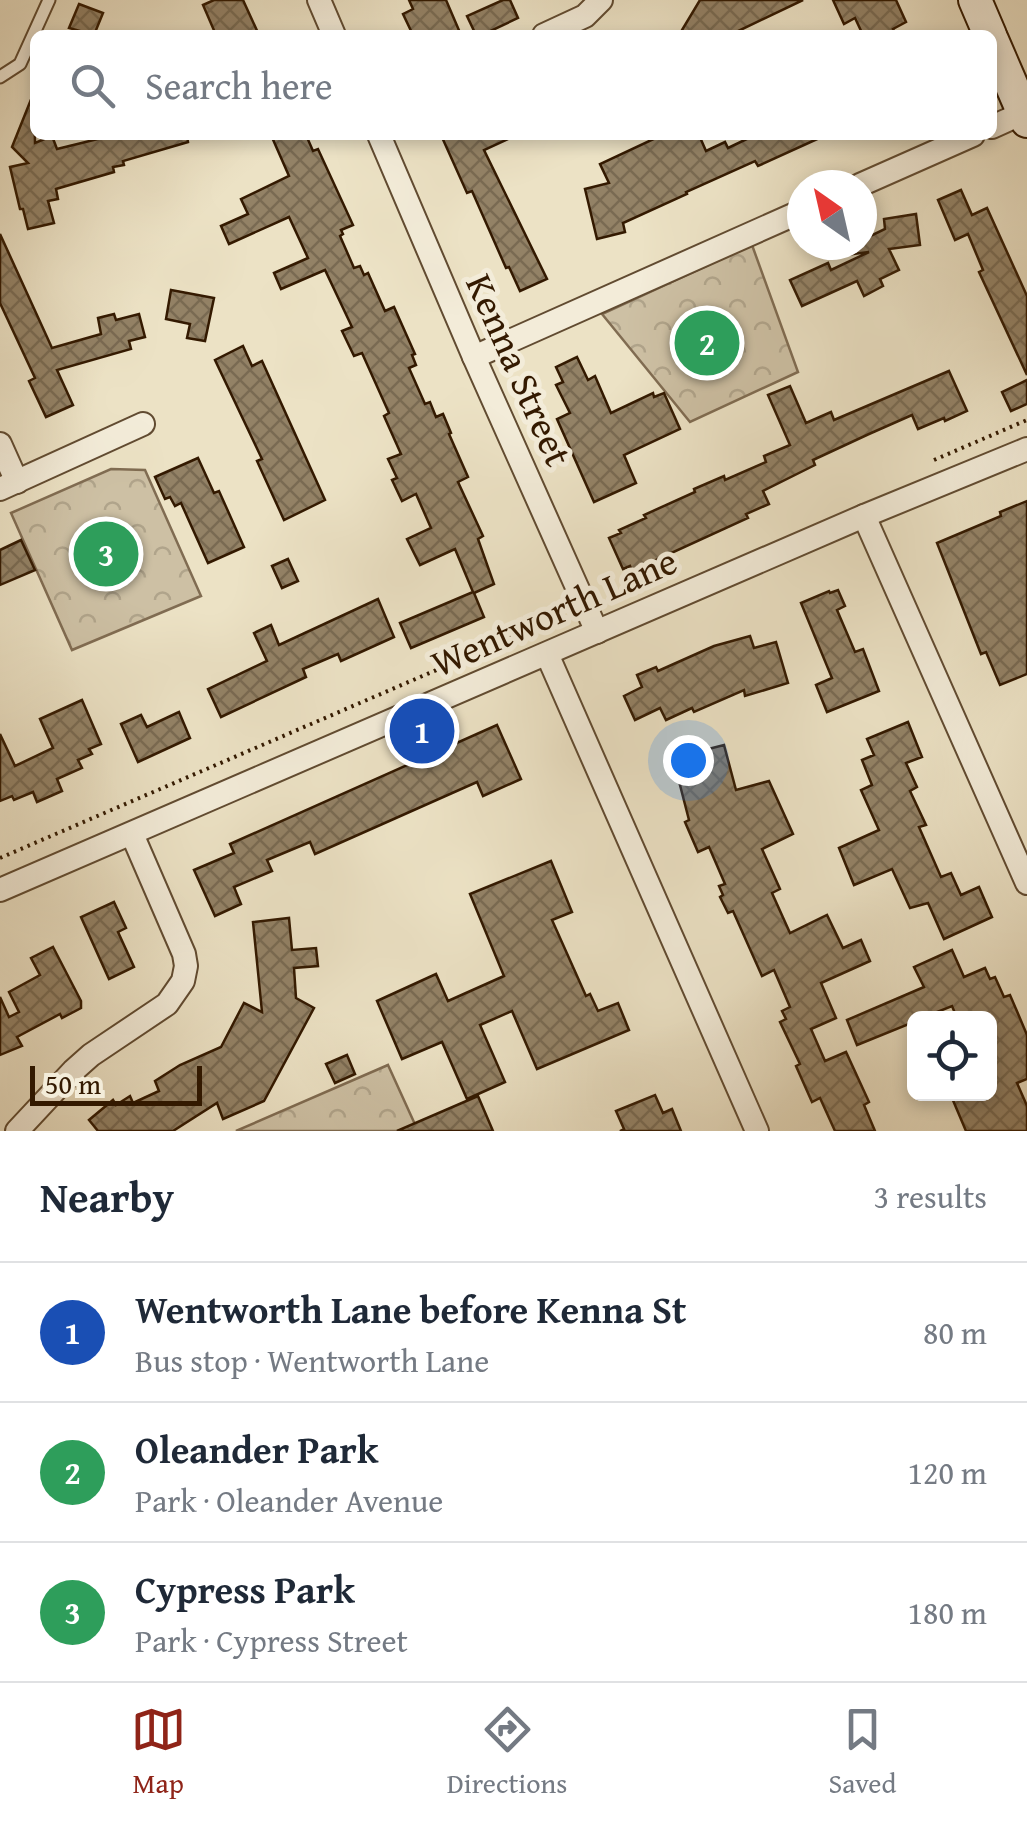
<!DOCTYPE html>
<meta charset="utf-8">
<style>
:root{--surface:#fff;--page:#f6f6f7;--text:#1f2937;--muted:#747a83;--line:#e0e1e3;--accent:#8f2418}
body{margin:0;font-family:"Gentium Book Plus",serif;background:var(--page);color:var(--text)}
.controls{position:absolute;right:30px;bottom:30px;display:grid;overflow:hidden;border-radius:15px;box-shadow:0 5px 15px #0003}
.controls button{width:90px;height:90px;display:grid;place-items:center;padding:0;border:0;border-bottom:2px solid var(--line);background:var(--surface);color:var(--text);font:50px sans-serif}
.compass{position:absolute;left:787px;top:170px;width:90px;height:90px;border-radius:50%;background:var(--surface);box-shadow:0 5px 15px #0003;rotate:326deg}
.scale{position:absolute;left:30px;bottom:25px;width:172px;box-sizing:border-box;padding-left:10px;border:5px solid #331900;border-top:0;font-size:28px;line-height:35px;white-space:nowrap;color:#331900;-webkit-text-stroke:8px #f3ecd9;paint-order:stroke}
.you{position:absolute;left:688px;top:760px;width:35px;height:35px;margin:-25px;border:8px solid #fff;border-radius:50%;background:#1a73e8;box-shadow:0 0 0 15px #1a73e833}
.badge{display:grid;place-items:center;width:65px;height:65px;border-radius:50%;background:var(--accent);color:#fff;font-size:32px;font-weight:700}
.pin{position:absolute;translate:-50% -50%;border:5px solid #fff;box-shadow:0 2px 10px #0006}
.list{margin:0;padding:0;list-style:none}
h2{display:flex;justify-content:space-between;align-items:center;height:130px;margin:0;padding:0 40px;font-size:42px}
h2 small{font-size:32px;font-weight:400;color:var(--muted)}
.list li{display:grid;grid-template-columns:65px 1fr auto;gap:30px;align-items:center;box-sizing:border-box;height:140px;padding:0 40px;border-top:2px solid var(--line)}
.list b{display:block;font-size:38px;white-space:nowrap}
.list p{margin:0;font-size:32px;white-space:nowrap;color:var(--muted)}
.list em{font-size:32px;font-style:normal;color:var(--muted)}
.icon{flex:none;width:55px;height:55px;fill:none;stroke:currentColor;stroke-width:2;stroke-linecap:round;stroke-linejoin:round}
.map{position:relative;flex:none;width:1027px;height:1131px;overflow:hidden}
.search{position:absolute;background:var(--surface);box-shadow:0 5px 15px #0003;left:30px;right:30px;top:30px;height:110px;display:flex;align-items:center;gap:25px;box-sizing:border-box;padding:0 35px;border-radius:15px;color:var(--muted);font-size:38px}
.sheet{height:550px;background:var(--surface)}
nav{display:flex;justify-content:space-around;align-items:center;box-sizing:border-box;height:140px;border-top:2px solid var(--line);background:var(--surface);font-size:28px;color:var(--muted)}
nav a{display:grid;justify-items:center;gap:5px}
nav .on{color:var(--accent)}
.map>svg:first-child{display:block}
.park{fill:url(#park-crowns);stroke:#806c52;stroke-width:2.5}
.building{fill:url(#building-cross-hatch);stroke:#331900;stroke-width:2.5}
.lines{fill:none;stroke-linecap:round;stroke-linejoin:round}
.lane-casing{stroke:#614b31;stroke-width:15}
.street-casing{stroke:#614b31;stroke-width:26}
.secondary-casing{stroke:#331900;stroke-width:36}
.path{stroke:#331900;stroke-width:4;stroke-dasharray:2.5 5;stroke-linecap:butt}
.lane{stroke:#f3ecd9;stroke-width:11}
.street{stroke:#f3ecd9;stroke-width:22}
.secondary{stroke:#f3ecd9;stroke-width:32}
.labels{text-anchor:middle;stroke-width:10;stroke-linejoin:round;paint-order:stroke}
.street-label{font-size:38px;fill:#331900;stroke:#f3ecd9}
</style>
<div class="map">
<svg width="1027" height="1131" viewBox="0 0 1027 1131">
<defs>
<pattern id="park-crowns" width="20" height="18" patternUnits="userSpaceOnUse" patternTransform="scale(2.5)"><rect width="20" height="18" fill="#cdc0a4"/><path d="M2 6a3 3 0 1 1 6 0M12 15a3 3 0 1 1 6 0" fill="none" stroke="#b0a48b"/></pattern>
<pattern id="building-cross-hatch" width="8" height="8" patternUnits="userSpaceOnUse" patternTransform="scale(2.5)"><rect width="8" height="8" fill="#938266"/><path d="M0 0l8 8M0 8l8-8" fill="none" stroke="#796a52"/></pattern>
</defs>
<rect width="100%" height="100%" fill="#ece2c5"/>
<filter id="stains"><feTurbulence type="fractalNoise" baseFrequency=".002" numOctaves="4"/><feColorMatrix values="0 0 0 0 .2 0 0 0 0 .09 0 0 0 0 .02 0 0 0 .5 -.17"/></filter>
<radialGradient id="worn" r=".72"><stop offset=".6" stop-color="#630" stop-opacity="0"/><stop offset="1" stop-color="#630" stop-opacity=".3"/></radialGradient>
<g class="park">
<path d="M752,245L798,372L690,422L602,314Z"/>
<path d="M111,469L145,470L201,596L72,650L11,513Z"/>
<path d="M388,1065L418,1131H236Z"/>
</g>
<g class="building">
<path d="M214,0H243L259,35H216L203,5Z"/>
<path d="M409,0H446L461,35H413L403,14L413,9Z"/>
<path d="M503,0H510L518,18L482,35H476L467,16Z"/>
<path d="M700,0H803L730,35H679Z"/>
<path d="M833,0H896L906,22L893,29L896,35H863L855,18L844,24Z"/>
<path d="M79,4L103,13L94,35L69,28Z"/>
<path d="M34,92L35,143L52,136L57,149L114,135H187L188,142L123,161L124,165L113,167L114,172L56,189L58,199L48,201L54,223L28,229L23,209H20L10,167L28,163L12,147Z"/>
<path d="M271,135H306L313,151L318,149L353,225L341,230L343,234L340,236L354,268L360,266L364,275L368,273L385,311L394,307L415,354L412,355L416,365L409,368L425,404L430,402L436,417L443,414L451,433L449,434L468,477L458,482L483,536L478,539L494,584L474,593L484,617L411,648L400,623L473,592L455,549L420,565L407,539L431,528L416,494L402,501L392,480L397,478L388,459L401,454L384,416L389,413L362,353L354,356L342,331L352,327L325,270L281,289L274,273L308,258L289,217L229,244L221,226L248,214L241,199L289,176Z"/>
<path d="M441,135H517L484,150L547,279L520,291L509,267L506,268L472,191L467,193Z"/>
<path d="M662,135H699L706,151L725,142L728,148L755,135H826L758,166L755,161L686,192L687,194L623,223L625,232L597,239L585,189L609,183L600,164Z"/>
<path d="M961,190L972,215L987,208L1027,296V375L979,272L983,270L968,234L955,240L938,200Z"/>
<path d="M916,214L920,245L889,249L899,270L880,279L883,286L864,296L857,281L802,306L790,280L828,263L831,270L869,252L837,256L836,252L851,245H862V240L885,229L884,219Z"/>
<path d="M0,234L52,348L101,334L98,318L114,314L116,320L139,314L145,337L129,341L131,349L57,370L73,405L46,417L29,381L35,378L0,303Z"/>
<path d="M171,290L214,298L205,341L187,338L190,324L166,319Z"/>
<path d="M243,346L252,366L262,361L325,500L284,520L257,461L262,459L215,360Z"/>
<path d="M577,357L588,380L595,376L611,413L653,393L654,397L664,393L680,429L624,455L636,483L594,502L557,419L570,413L556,385L563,382L556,367Z"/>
<path d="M949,371L967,411L945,421L944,418L918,429L912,415L869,434L813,460L815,465L763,491L769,504L746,514L748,518L632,571L630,566L623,569L609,538L621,533L619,530L646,518L644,515L695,492L694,489L724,476L725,480L766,462L764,456L790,445L768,395L790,386L806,423L831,412L834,420Z"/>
<path d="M1027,380V404L1011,411L1002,392Z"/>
<path d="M198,458L214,493L219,491L244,547L208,563L181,503L175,506L170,497L165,499L155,477Z"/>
<path d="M1027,501V674L1000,685L986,652L981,654L937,543L1001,516L1000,512Z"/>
<path d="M21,540L35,570L0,585V550Z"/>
<path d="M288,559L298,581L282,588L272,566Z"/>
<path d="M838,590L845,606L837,610L855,652L863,649L879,691L827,712L816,685L832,678L801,603L829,591L830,593Z"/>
<path d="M378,599L394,637L341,661L338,654L303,669L306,677L221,717L208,689L267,661L254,633L271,625L279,645Z"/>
<path d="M750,636L754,648L776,642L788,683L745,696L744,690L694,712L692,708L666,720L660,708L635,720L624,696L642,687L637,675L656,667L658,671L714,646Z"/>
<path d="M82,700L101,744L89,749L92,754L78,760L82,768L57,779L62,791L37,802L33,792L14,800L12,796L0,801V734L15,766L53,748L40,719Z"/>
<path d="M179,712L190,738L138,762L121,724L141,715L147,727Z"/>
<path d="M908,722L922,757L906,763L917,787L910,791L926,825L919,827L941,877L951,873L961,895L979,887L992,917L944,939L928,903L910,908L892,869L854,885L839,848L879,830L861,790L872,785L862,760L874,755L867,739Z"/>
<path d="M497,725L521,779L483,796L477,782L315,854L310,842L267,860L272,871L234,887L241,904L215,916L194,870L234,853L230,844Z"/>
<path d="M724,745L736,790L769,781L793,834L762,849L780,889L772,893L790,933L827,915L843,948L861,940L870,961L821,983L836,1018L811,1029L825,1061L846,1052L869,1102L864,1105L875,1131H835L820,1098L812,1102L796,1066L800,1064L780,1022L786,1019L782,1011L790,1007L774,970L762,976L733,911L728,913L720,897L723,895L719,886L725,884L709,847L698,852L685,822L689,820L673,758Z"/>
<path d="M551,861L572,912L552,920L586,996L590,994L598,1011L618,1003L629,1030L537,1069L512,1011L480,1025L505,1082L467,1099L442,1042L402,1059L377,1001L436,974L448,1001L504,976L470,894Z"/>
<path d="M114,902L126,928L118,932L134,967L109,979L81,917Z"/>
<path d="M289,918L292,950L316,948L318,966L294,968L296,998L314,1008L264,1101L223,1119L217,1103L173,1131H98L89,1120L113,1100L116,1105L130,1096L133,1103L159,1091L155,1081L180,1065L221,1047L244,1003L262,1012L253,922Z"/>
<path d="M53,947L81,1001V1008L62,1018L60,1014L17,1037L22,1046L0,1055V997L9,1017L19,1012L9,992L40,975L31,958Z"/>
<path d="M952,950L964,977L985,968L990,979L995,977L1004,997L1010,995L1019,1016L1027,1035V1079L1017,1083L1027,1106V1131H966L952,1098L963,1094H990V1018H957L952,1006L922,1018H914V1022L857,1045L847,1020L924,987L914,967Z"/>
<path d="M347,1055L355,1074L335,1083L326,1064Z"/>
<path d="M655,1095L663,1113L672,1109L681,1131H620L624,1129L616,1111Z"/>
<path d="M478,1096L493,1131H397Z"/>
</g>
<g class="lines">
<g class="lane-casing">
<path id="lane" d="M0,77L20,64L49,0"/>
</g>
<g class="street-casing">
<g id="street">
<path d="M319,0L334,35"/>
<path d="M544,35L585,16L601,0"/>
<path d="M992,127L1023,113"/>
<path d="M379,135L474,357L597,632"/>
<path d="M860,185L973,135"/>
<path d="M474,357L802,211"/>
<path d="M0,444L17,482"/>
<path d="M0,489L143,424"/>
<path d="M864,516L1027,883"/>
<path d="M547,654L757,1131"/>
<path d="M0,890L864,516L1027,449"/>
<path d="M17,1131L73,1071L91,1055L167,1004L183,981L186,966L184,954L132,834"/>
</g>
</g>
<g class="secondary-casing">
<g id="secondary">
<path d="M975,0L990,35"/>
<path d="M992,40L1027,121"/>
</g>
</g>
<g class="path">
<path d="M934,460L1027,420"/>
<path d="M607,594L627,592"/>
<path d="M0,858L520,634"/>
</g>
<use href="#lane" class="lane"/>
<use href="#street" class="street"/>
<use href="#secondary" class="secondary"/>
</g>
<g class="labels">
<g class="street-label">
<text transform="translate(519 370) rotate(66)" y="13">Kenna Street</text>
<text transform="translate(554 612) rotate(-24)" y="13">Wentworth Lane</text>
</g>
</g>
<rect width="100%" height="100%" filter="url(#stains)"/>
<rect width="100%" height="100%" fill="url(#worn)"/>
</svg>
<div class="controls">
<button><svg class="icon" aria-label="locate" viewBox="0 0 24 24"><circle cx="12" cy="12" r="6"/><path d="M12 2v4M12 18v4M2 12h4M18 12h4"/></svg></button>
</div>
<svg class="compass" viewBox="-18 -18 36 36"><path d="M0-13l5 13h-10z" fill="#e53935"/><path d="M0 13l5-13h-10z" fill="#747a83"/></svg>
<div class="scale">50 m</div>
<div class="you"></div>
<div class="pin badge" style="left:422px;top:731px;background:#1a4fb4">1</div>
<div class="pin badge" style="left:707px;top:343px;background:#2e9e5b">2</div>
<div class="pin badge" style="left:106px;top:554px;background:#2e9e5b">3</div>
<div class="search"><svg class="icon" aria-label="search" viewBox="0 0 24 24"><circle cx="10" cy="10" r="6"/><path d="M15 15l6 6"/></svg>Search here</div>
</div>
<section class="sheet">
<h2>Nearby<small>3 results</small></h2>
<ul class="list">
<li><span class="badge" style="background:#1a4fb4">1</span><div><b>Wentworth Lane before Kenna St</b><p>Bus stop · Wentworth Lane</p></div><em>80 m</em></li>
<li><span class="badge" style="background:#2e9e5b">2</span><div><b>Oleander Park</b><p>Park · Oleander Avenue</p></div><em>120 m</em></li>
<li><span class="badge" style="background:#2e9e5b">3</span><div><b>Cypress Park</b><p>Park · Cypress Street</p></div><em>180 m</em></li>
</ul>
</section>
<nav>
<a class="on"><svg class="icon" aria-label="map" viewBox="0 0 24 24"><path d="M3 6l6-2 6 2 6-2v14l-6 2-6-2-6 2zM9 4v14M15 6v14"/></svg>Map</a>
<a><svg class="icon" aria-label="directions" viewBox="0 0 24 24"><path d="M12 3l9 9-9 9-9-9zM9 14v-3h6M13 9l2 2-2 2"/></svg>Directions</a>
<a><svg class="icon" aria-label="saved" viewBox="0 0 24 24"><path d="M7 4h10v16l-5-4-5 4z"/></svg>Saved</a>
</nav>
